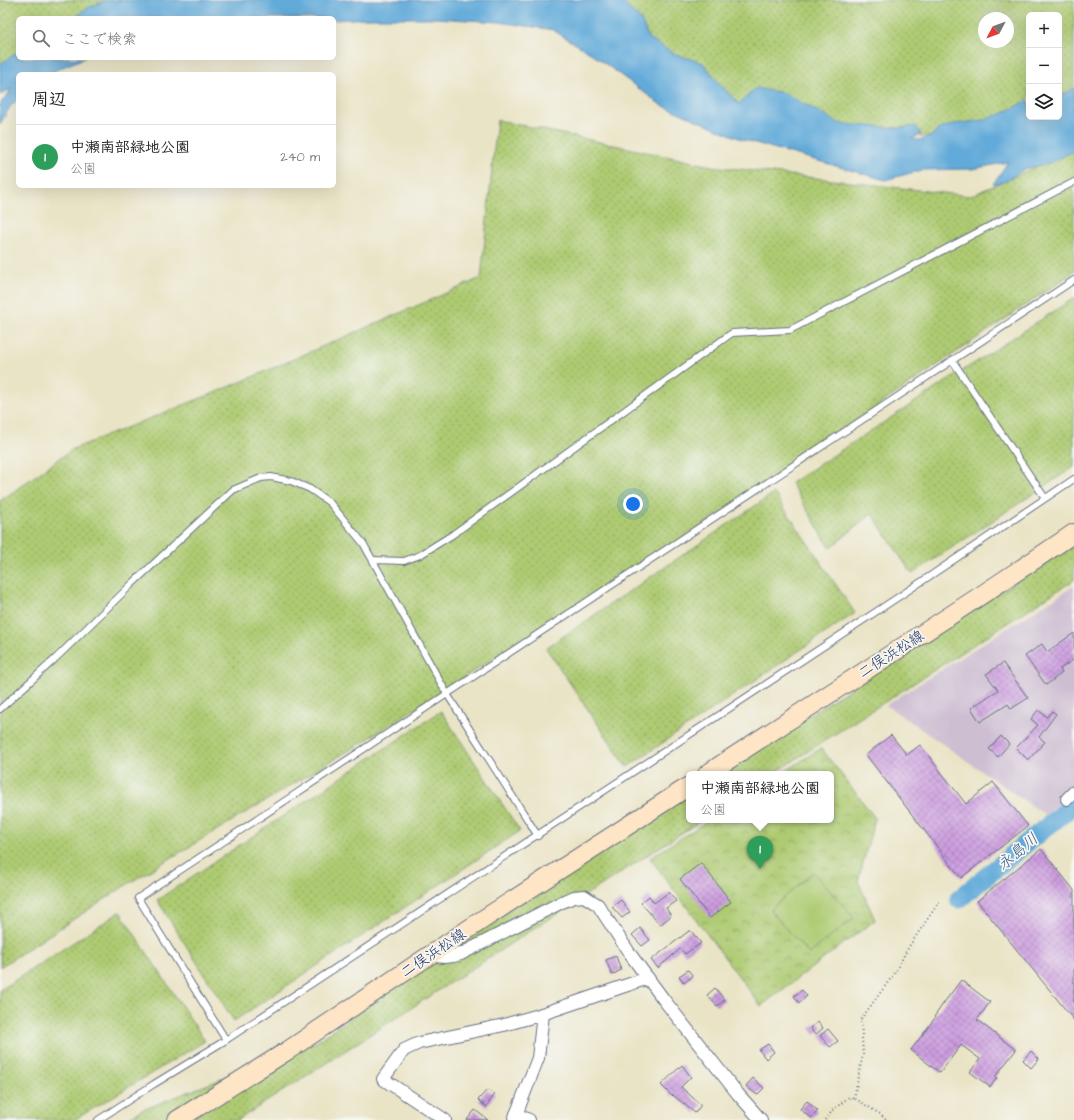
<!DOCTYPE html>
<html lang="ja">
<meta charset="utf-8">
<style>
:root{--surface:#fff;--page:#f2f2f2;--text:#222;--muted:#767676;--line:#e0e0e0;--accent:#c8321e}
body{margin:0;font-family:"Architects Daughter","Klee One",sans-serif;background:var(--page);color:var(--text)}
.controls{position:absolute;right:12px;top:12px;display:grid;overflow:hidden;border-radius:6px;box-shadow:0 4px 16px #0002}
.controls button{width:36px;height:36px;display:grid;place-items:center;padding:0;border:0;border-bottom:1px solid var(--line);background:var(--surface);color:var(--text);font:20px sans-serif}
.compass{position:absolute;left:978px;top:12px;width:36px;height:36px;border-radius:50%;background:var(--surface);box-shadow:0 4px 16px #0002;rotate:229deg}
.you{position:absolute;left:633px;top:504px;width:14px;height:14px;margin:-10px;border:3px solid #fff;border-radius:50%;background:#1a73e8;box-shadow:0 0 0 6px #1a73e833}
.badge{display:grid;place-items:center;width:26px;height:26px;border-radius:50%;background:var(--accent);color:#fff;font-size:13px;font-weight:700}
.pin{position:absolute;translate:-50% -33px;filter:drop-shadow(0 1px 2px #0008)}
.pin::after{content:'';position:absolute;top:21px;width:14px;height:12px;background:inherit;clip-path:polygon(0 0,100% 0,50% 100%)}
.popup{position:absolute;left:686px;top:771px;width:148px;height:52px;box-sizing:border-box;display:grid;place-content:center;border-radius:6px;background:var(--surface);filter:drop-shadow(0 1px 3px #0005);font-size:13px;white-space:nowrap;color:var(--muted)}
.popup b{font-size:15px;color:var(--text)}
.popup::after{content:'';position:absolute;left:50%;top:100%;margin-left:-8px;border:8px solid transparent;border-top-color:var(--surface)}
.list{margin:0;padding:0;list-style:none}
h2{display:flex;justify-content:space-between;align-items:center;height:52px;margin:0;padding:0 16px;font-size:17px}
h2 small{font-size:13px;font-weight:400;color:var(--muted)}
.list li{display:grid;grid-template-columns:26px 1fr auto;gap:12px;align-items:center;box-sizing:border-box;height:64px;padding:0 16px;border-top:1px solid var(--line)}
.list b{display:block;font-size:15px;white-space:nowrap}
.list p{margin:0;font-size:13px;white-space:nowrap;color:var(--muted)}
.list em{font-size:13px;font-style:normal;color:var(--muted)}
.icon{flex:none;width:22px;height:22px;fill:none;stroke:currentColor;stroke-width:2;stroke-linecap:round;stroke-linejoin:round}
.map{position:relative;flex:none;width:1074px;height:1120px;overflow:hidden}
.search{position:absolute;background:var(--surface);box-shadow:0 4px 16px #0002;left:16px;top:16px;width:320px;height:44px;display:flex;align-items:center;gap:10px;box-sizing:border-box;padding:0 14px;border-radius:6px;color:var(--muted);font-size:15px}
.panel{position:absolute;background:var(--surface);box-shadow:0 4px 16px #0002;left:16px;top:72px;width:320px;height:116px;border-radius:6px}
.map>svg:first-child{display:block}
.industrial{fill:#cdbed2}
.grass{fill:url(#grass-dots);stroke:#647d68;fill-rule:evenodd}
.park{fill:url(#park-crowns);stroke:#647d68}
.pitch{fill:#aecb72;stroke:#647d68}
.water{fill:#62aad9;stroke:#3e6c9c}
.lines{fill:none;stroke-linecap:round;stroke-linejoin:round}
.river{stroke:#62aad9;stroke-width:19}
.building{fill:url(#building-cross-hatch)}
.lane-casing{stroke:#636e82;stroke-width:8}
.street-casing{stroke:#636e82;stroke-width:14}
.secondary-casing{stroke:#636e82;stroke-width:20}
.path{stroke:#636e82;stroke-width:2;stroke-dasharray:1 3;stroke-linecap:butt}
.lane{stroke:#fff;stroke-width:6}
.street{stroke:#fff;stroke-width:12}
.secondary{stroke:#fde5c5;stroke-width:18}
.labels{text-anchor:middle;stroke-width:3.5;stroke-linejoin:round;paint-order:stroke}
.street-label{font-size:15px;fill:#1b2f5e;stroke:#f6f6f2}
.water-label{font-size:16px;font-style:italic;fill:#345a89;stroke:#f6f6f2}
</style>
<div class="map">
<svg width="1074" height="1120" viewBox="0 0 1074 1120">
<defs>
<pattern id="grass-dots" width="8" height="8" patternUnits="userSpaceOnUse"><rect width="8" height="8" fill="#aecb72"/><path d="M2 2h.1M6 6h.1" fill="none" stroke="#8da561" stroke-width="1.8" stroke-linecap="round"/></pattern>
<pattern id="park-crowns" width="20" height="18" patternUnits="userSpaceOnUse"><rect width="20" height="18" fill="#aecb72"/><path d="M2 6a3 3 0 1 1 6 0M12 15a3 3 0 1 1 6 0" fill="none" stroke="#8da561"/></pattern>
<pattern id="building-cross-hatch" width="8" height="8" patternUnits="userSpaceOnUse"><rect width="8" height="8" fill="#cc9cdf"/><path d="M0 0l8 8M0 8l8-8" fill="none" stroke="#a580b8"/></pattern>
</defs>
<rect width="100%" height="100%" fill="#f6f6f2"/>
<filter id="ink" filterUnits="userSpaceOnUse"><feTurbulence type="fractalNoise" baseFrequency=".025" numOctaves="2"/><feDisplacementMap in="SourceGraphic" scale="8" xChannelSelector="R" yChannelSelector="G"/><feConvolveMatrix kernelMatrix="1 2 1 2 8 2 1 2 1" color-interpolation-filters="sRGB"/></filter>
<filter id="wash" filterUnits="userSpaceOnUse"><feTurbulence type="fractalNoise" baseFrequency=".012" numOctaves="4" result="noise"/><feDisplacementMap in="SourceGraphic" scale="16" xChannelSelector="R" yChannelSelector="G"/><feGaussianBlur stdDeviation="0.9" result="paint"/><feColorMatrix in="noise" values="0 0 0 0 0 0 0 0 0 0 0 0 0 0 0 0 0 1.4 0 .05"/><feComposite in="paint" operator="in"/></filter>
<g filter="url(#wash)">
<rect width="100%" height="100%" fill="#eae4c6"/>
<path class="industrial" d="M1074,586V787L1059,803L1051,819L886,705Z"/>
<g class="grass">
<path d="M0,0H121L80,18H18V54L0,65Z"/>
<path d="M599,0H1074V103L1059,106V15H1029V113L930,137L745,115L612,17ZM984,18H1008V42H984Z"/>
<path d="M497,120L712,166L970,196L1074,150V272L703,525L363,742L131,882L0,967V501L73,449L229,387L481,278Z"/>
<path d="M1074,298V467L912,574L872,514L830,548L791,483Z"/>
<path d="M774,493L855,613L627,767L546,648Z"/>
<path d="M1074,544V580L773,774H718Z"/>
<path d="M441,711L520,831L234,1021L157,900Z"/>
<path d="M689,794V820H702L238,1120H124L142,1110L316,1042L453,945Z"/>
<path d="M120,912L205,1041L74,1120H0V990Z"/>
</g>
<path class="park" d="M821,748L875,818L858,881L875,920L761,1006L650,858L709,820H831V774H781Z"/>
<path class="pitch" d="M813,872L854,918L809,954L770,910Z"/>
<g class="water">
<path d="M108,0H620L641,20L649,39L675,54L703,63L719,83L739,104L756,88L784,93L841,124L898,128L916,126L921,134L912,139L919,140L930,137L939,129L954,124L984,120L1001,114L1027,101H1029V117H1059V97L1074,88V151L1050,163L1024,169L1006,181L993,184L1008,162L973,169L922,170L885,180L741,139L661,105L592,54L553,30L499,22L435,18H372L334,20V18H75L87,8Z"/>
<path d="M18,52V58H85L60,68L50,74H18V99L10,107L0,124V104L9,93L10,89L0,95V64Z"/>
</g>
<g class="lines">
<path class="river" d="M959,899L1029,841L1064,813L1074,803"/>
</g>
<g id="blocks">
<g class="building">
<path d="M1074,633V659L1060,669L1062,673L1046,685L1025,656L1042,644L1047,652Z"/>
<path d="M1003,663L1028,698L1011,709L1008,704L980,722L971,708L998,690L986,674Z"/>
<path d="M1038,710L1047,717L1052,711L1056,714L1039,737L1045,742L1028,760L1016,748L1038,725L1031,719Z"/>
<path d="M891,735L907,755L920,745L966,804L993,782L1028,826L961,878L866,755Z"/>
<path d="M1001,736L1009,744L998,757L989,749Z"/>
<path d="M1041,849L1074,890V1020L977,901Z"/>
<path d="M701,863L731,902L710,918L680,879Z"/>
<path d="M669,892L676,901L666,908L671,916L660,925L641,903L649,896L654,903Z"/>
<path d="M621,900L630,912L622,918L612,907Z"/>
<path d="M640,928L650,940L642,946L632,935Z"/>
<path d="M689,931H691L701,943L685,954L680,949L658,968L651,960Z"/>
<path d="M616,956L621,970L612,975L606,960Z"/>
<path d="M688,970L693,976L684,983L679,976Z"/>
<path d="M961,980L990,1002L977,1020L1016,1050L995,1077L997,1078L990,1087L970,1072L980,1059L961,1045L940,1073L911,1050L935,1018L934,1017L943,1004Z"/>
<path d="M715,988L725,1000L717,1006L707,995Z"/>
<path d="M802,990L807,996L799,1003L794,996Z"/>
<path d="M818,1022L823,1028L815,1035L810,1028Z"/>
<path d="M828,1029L838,1041L830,1047L820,1036Z"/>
<path d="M768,1044L774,1052L766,1059L759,1050Z"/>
<path d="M1031,1051L1039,1059L1031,1068L1023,1060Z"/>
<path d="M682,1065L691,1077L681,1087L701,1105L695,1113L673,1095L672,1096L661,1085Z"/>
<path d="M753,1078L764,1088L757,1095L746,1086Z"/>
<path d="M487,1090L495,1094L486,1107L478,1100Z"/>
<path d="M807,1101L818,1111L811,1118L800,1109Z"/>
<path d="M475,1110L488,1120H467Z"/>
</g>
</g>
</g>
<g filter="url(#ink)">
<use href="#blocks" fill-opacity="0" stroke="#636e82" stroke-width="1"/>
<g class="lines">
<g class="lane-casing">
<g id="lane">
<path d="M952,360L1045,498"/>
<path d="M373,560L404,561L420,555L452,535L732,333L790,330L1074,182"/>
<path d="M0,709L55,659L133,583L233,490L261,478L271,477L291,481L310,489L330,503L363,543L447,694L538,836"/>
<path d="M226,1040L138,898L1074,280"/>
<path d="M98,1120L154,1084L226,1040L912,588L1074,479"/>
</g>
</g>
<g class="street-casing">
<g id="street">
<path d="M1067,799L1074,792"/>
<path d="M431,955C442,958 450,958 461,954L562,902L574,897L584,896L598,905L630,954L664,1000L738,1094L761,1120"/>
<path d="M516,1114L529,1120"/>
<path d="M445,1120L383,1079L404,1050L419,1043L504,1025L539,1015L648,978"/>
<path d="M514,1120L538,1058L543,1014"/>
</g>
</g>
<g class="secondary-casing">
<g id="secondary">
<path d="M707,774C829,693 953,616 1074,533"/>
<path d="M177,1120L287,1051L485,918L689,786"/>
</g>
</g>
<g class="path">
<path d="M854,1098L863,1054L861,1019L894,974L908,948L939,902"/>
<path d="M825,1120L833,1110L849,1097L854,1098L880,1114L886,1120"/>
</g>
<use href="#lane" class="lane"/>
<use href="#street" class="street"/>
<use href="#secondary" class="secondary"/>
</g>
</g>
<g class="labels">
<g class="street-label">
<text transform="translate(891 654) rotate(-33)" y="5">二俣浜松線</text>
<text transform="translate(433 953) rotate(-34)" y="5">二俣浜松線</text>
</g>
<g class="water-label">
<text transform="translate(1017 851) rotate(-40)" y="6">永島川</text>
</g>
</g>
</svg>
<div class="controls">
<button>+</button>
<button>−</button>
<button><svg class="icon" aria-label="layers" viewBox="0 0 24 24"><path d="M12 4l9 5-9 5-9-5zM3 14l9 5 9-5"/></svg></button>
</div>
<svg class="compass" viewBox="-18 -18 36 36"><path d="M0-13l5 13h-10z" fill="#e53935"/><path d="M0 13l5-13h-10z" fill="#767676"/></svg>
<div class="you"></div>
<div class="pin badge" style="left:760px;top:869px;background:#2e9e5b">1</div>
<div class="popup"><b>中瀬南部緑地公園</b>公園</div>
<div class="search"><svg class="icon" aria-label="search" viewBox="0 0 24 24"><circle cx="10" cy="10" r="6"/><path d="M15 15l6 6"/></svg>ここで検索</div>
<section class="panel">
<h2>周辺<small></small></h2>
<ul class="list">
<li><span class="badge" style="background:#2e9e5b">1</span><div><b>中瀬南部緑地公園</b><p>公園</p></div><em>240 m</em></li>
</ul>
</section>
</div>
